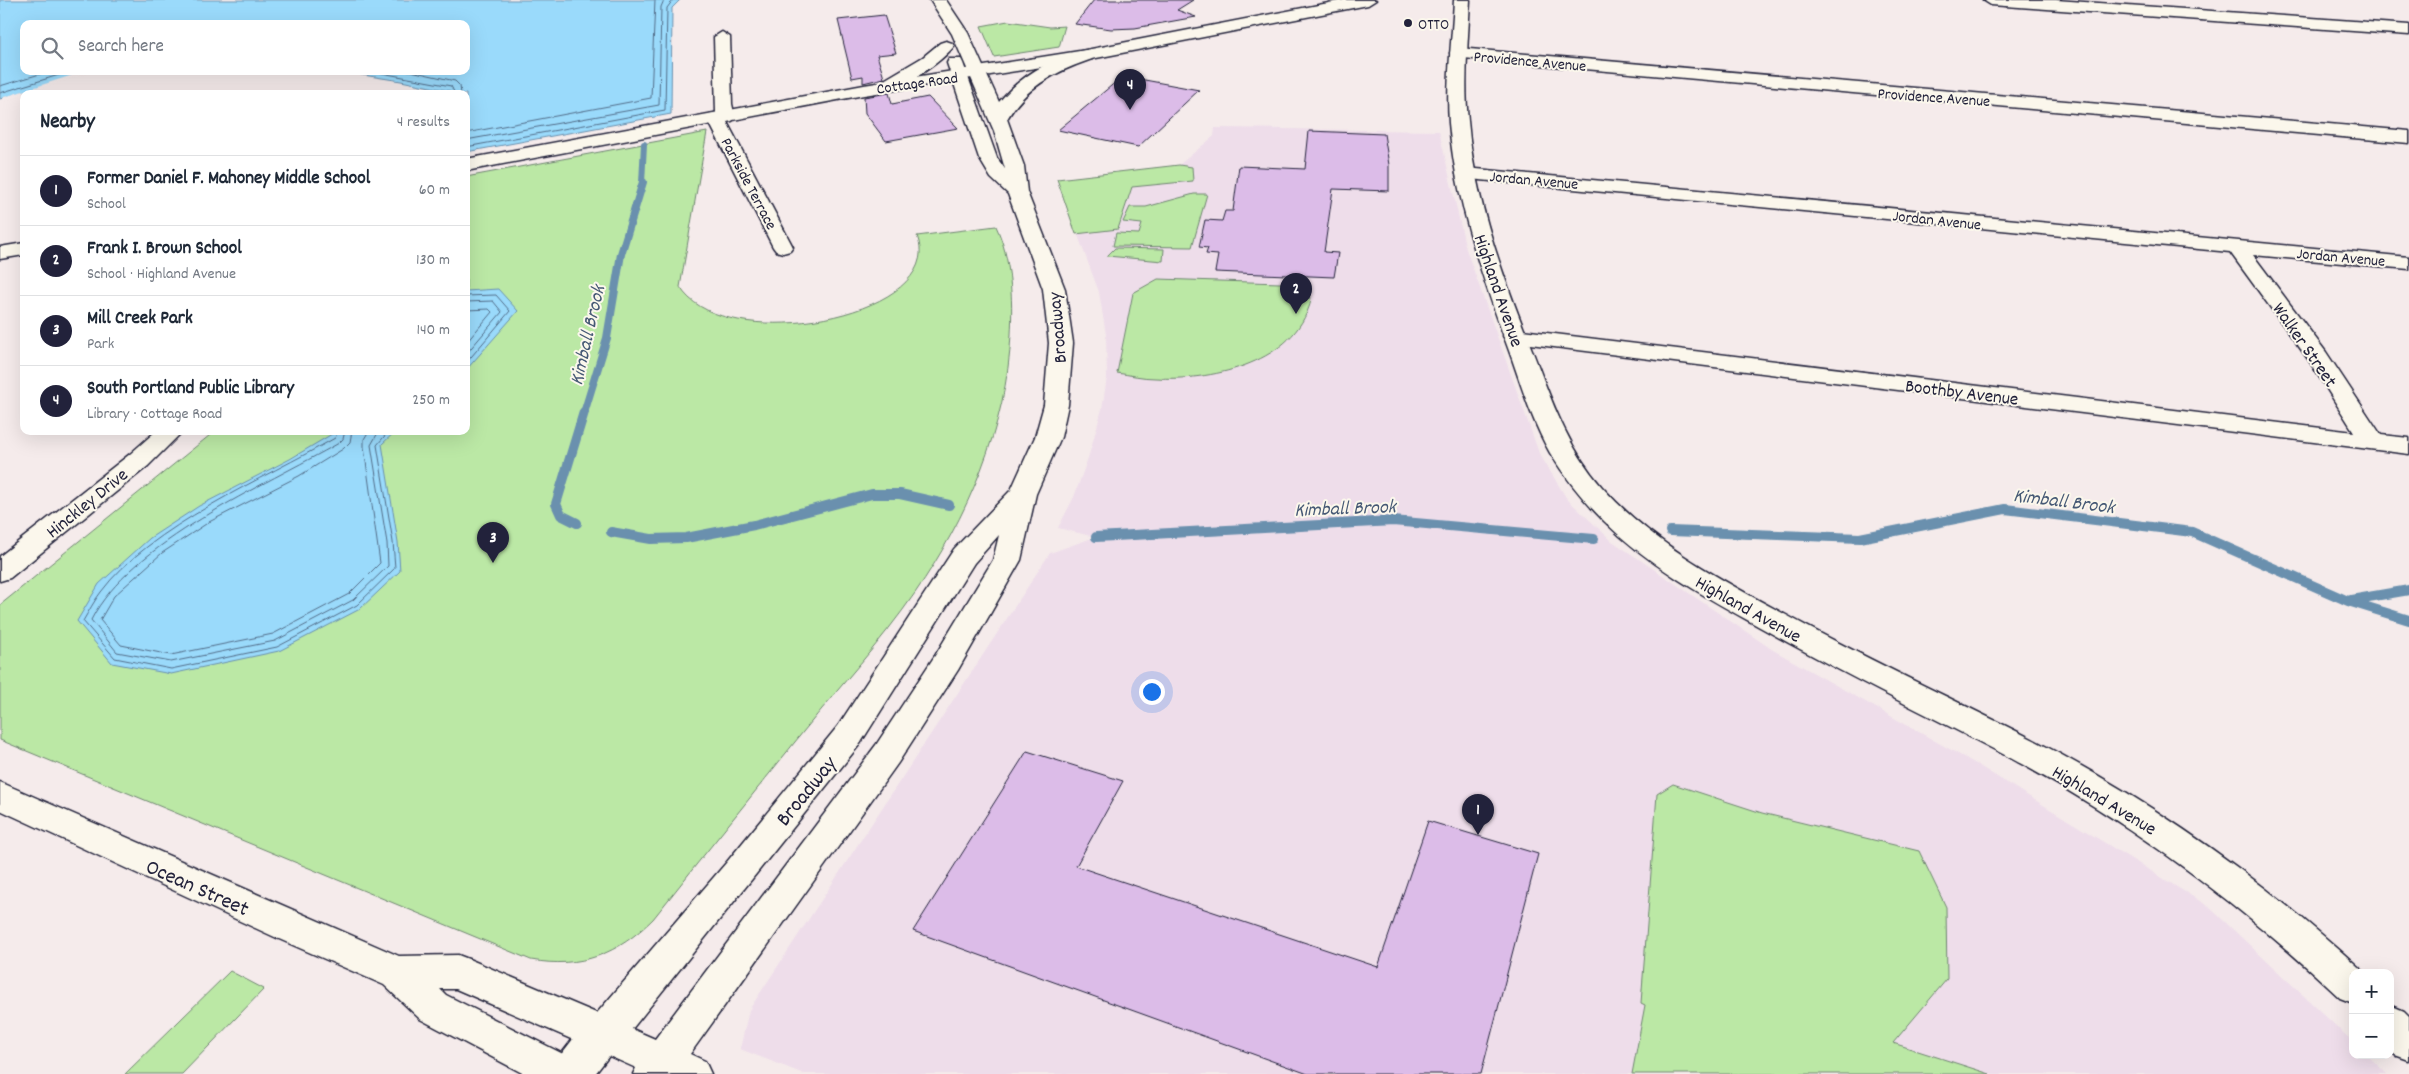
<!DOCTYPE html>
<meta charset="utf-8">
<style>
:root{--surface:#fff;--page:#f6f6f7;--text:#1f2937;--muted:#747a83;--line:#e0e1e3;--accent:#22223b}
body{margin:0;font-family:Dekko,sans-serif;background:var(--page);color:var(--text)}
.controls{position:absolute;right:15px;bottom:15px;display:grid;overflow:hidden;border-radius:10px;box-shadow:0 5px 20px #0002}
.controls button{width:45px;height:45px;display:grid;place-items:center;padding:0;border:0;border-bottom:1px solid var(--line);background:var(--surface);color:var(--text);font:25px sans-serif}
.you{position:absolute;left:1151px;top:691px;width:18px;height:18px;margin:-12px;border:4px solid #fff;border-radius:50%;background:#1a73e8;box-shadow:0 0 0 8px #1a73e833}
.badge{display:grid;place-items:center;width:32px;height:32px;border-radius:50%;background:var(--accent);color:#fff;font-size:16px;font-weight:700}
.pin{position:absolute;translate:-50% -41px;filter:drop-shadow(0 1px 2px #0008)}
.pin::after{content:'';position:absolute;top:26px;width:18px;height:15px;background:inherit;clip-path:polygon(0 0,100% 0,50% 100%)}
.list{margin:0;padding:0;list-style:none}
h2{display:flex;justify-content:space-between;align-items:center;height:65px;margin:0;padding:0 20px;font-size:21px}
h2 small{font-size:16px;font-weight:400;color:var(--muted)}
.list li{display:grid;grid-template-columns:32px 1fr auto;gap:15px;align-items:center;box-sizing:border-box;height:70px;padding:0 20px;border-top:1px solid var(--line)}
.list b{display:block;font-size:19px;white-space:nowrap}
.list p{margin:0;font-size:16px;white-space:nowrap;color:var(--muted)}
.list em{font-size:16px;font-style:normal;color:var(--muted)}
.icon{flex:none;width:28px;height:28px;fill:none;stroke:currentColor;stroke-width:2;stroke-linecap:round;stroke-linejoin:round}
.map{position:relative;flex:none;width:2409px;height:1074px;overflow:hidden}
.search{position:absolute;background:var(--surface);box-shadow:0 5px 20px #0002;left:20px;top:20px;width:450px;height:55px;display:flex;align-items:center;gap:12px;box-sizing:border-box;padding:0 18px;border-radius:10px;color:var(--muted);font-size:19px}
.panel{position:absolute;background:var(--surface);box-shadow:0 5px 20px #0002;left:20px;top:90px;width:450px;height:345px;border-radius:10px}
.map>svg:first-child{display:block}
.built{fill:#eeddea}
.green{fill:#bbe8a5;stroke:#6e8570}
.water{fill:#9adafb;stroke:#6a90ae}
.pier{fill:#f5ebeb}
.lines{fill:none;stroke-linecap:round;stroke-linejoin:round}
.shore{stroke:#526c88;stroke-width:1}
.stream-far2{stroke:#6a90ae;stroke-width:6}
.stream-far1{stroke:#6a90ae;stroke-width:8}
.stream{stroke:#6a90ae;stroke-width:10}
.building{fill:#dcbce8;stroke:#22223b}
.minor-casing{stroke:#22223b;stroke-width:3}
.tertiary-casing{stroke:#22223b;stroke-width:3}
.secondary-casing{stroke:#22223b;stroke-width:3}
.minor{fill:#fbf7ec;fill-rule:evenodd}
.tertiary{fill:#fbf7ec;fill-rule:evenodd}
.secondary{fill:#fbf7ec;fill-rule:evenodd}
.poi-dot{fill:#22223b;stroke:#fbf7ec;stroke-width:2}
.labels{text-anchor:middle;stroke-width:4;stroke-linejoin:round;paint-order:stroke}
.far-poi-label{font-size:16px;fill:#22223b;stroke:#fbf7ec;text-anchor:start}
.far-street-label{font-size:16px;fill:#22223b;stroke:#fbf7ec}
.street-label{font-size:19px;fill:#22223b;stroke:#fbf7ec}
.water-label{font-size:20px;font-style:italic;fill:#465975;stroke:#fbf7ec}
.near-street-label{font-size:22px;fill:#22223b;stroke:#fbf7ec}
</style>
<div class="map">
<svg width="2409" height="1074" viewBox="0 0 2409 1074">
<rect width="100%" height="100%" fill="#f5ebeb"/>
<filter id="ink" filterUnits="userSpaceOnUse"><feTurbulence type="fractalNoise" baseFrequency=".02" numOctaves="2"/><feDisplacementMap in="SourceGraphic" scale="10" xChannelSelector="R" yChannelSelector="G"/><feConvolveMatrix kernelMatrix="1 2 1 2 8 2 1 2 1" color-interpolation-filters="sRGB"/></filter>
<g filter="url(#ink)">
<path class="built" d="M1215,128L1439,131L1466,249L1539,453L1567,499L1612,541L1773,650L1976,764L2208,906L2353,1042V1055H2367L2387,1074H804L740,1049L749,1010L1050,553L1095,537L1058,528L1074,497L1089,455L1102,409L1107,377L1106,335L1099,292L1057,179L1179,165L1214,136Z"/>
<g class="green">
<path d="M1008,21L1050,27L1065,26L1059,47L994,57L981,26Z"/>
<path d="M707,132L680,287C723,358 949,316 917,236L996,226C1011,259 1013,298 1011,334C1007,426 967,518 915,593C882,641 840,686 803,732C753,794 703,856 653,919C618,954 581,969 531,960L0,740V605L215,431H466V177Z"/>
<path d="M1179,165L1192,167L1193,181L1132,187L1118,229L1076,234L1057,179Z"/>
<path d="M1194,194H1207L1192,247L1113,246L1116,233L1139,234L1142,224L1123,222L1130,207H1146Z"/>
<path d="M1115,248L1164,249L1163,261L1107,256Z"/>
<path d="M1158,279L1310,284C1310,291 1312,301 1309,307C1289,365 1209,381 1155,378C1143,378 1130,375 1117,373L1133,293Z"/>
<path d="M1673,784L1762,813L1919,851L1946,907L1947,979L1893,1043L1990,1074H1632L1645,1005L1641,1003L1657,794Z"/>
<path d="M230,971L264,989L182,1074H125Z"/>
</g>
<g class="water">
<path d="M0,0H680L672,8L671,114L466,152V94H451L450,91L401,81L337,71H466V24H24V71H89L0,99Z"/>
<path d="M498,289L518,311L466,370V291Z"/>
<path d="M337,431H396L382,444L398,542L400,571L360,609L279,651L171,674L112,663L77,621L99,584L150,538L199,506L290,459Z"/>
</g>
<path class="pier" d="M85,71H92L0,102L4,97Z"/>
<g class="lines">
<g class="shore">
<path d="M371,71L451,86L455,94"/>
<path d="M411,71L455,81L460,86L461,94"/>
<path d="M0,86L50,71"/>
<path d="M0,93L72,71"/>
<path d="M466,133L651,98L655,0"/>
<path d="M466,140L659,105L661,7L664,0"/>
<path d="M466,147L665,110L667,8L673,0"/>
<path d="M466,296L496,295L510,311L466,363"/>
<path d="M466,302L493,301L502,312L466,354"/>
<path d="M466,310L489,309L492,312L466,343"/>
<path d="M338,431L335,438C265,478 149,527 101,592C94,601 89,611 83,621L115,658L171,669L277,647L357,605L395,568L393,542L377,445L389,431"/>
<path d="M345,431L343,439L339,443C265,485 130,543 91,620L117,652L171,662L275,641L353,600L388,566L387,543L371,445L379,431"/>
<path d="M352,431L350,442L343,449L299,476L209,522L162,553L114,596L100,620L121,645L171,655L273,634L349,594L380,563L364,447V439L369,431"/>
</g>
<path class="stream-far2" d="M642,183L644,144"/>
<path class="stream-far1" d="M584,413L607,338L621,254L643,182"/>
<g class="stream">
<path d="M577,523L561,515L556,504L584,412"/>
<path d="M1670,531L1860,538L2005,509L2192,532L2348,601L2409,620"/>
<path d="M611,532L651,539L686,538L754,525L872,494H900L949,505"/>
<path d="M1096,537L1393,521L1594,539"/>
<path d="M2351,600L2409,590"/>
</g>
</g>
<g class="building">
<path d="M1094,0H1193L1177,10L1196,17L1135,28L1111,29L1075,24Z"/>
<path d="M884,15L896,53L877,55L884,78L863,83V76L852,78L838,20Z"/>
<path d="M1123,76L1199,90L1138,147L1058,130Z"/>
<path d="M889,93L892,104L928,97L958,128L886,141L865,113L864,97Z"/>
<path d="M1309,131L1384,134L1389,165V191L1333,189L1324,252L1338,253L1334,277L1215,272L1218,255L1206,254L1208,248L1199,247L1205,220L1222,221L1225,211H1233L1239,166L1305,169Z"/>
<path d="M1027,751L1123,781L1076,866L1378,967L1428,821L1538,854L1481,1074H1308L913,931Z"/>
</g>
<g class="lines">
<g class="minor-casing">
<g id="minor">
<path d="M1983,0H2056L2409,25V35L1991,5Z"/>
<path d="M722,32L730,37L732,104L735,117L732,121L727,122L793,247L790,251L783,253L776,251L773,247L707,118L710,114L716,113L714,37Z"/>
<path d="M1458,48L2409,131V143L1452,57L1450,53L1452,49Z"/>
<path d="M1466,168L2409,257V269L2253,255L2326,352L2381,435L2409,438V454L1506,341L1503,336L1506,331L1514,329L2354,432L2308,359L2230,252L1459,178L1456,174L1459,170Z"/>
</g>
</g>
<g class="tertiary-casing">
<g id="tertiary">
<path d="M1344,0H1376L1368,5L1086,60L864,95L466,171V159L864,85L1086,50Z"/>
<path d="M1454,0H1470C1468,41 1464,81 1468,121C1475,203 1504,279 1534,355C1552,402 1568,448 1602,487C1650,541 1714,576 1777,610C1860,656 1947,696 2032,739C2153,802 2265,881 2365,973H2353V1003L2340,998C2239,902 2125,818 2001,753C1920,711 1838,671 1758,626C1704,596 1648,565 1604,521C1583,500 1565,477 1550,453C1533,423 1523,391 1512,359C1484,282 1456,205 1449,123C1446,81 1452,41 1454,0Z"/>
<path d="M24,243V255L0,259V247Z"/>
<path d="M156,431H183L148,466L10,578L0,581V556L130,454Z"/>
<path d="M0,782L399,956L458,955L471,960L615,1021L620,1034L615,1047L601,1052L456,989H440L446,995L577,1061L583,1074H524L420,1019L384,985L279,939L0,810Z"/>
<path d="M2390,1005L2404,1011L2409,1016V1060L2395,1055L2390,1050Z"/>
</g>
</g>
<g class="secondary-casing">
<g id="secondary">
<path d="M930,0H946L968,33L999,102C1021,75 1052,58 1086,50L1092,51L1094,55L1092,59C1057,71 1026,86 1007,119L1024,166L1027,192L1065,289L1073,343L1068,405L1061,437L1036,494L1021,560L958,670L898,763L690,1054L705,1061L711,1074H633L636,1068L609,1056L595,1074H550L556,1061L587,1021L591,1020L726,863L838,726L954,549L1011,490L1035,437L1044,405L1049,343L1043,289L1008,194L991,178L979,158L947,63L949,59H961L963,63L997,158L1005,169L994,131L952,34ZM999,535L993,560L936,654L876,745L655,1039L632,1029L860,744L974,563Z"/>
<path d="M946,41L952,43L954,46C944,60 896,95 879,91L876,87L879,83L923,57L940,43Z"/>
</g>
</g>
<use href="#minor" class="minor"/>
<use href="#tertiary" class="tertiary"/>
<use href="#secondary" class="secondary"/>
</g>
</g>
<circle class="poi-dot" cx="1408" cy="23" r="5"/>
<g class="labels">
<g class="far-poi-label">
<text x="1418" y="29">OTTO</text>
</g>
<g class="far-street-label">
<text transform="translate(1530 60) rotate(5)" y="6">Providence Avenue</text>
<text transform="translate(917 82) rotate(-8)" y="6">Cottage Road</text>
<text transform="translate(1934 96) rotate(4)" y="6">Providence Avenue</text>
<text transform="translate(1534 179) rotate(5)" y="6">Jordan Avenue</text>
<text transform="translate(750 183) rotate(62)" y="6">Parkside Terrace</text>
<text transform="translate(1937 219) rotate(6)" y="6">Jordan Avenue</text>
<text transform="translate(2341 256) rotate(5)" y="6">Jordan Avenue</text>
</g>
<g class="street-label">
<text transform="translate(1500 290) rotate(71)" y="7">Highland Avenue</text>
<text transform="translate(1056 328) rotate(-95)" y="7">Broadway</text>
<text transform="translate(2306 344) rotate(55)" y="7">Walker Street</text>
<text transform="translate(1962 391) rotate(7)" y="7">Boothby Avenue</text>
<text transform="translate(86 502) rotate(-39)" y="7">Hinckley Drive</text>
<text transform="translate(1749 608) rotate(29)" y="7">Highland Avenue</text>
<text transform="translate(2105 799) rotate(31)" y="7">Highland Avenue</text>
</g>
<g class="water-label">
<text transform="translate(586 335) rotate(-77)" y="7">Kimball Brook</text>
<text transform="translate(2064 500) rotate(7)" y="7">Kimball Brook</text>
<text transform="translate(1345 507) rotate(-2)" y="7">Kimball Brook</text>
</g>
<g class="near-street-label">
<text transform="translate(805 790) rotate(-51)" y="8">Broadway</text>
<text transform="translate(198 886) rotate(24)" y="8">Ocean Street</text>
</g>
</g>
</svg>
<div class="controls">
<button>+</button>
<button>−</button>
</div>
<div class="you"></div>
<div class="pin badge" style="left:1478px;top:835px">1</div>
<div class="pin badge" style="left:1296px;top:314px">2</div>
<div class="pin badge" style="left:493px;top:563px">3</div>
<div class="pin badge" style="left:1130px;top:110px">4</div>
<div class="search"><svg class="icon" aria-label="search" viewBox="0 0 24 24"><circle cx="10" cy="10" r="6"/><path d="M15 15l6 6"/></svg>Search here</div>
<section class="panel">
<h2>Nearby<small>4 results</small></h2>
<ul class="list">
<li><span class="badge">1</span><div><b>Former Daniel F. Mahoney Middle School</b><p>School</p></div><em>60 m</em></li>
<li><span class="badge">2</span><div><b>Frank I. Brown School</b><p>School · Highland Avenue</p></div><em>130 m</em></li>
<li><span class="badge">3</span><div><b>Mill Creek Park</b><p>Park</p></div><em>140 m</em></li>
<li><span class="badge">4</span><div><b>South Portland Public Library</b><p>Library · Cottage Road</p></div><em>250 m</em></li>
</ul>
</section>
</div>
